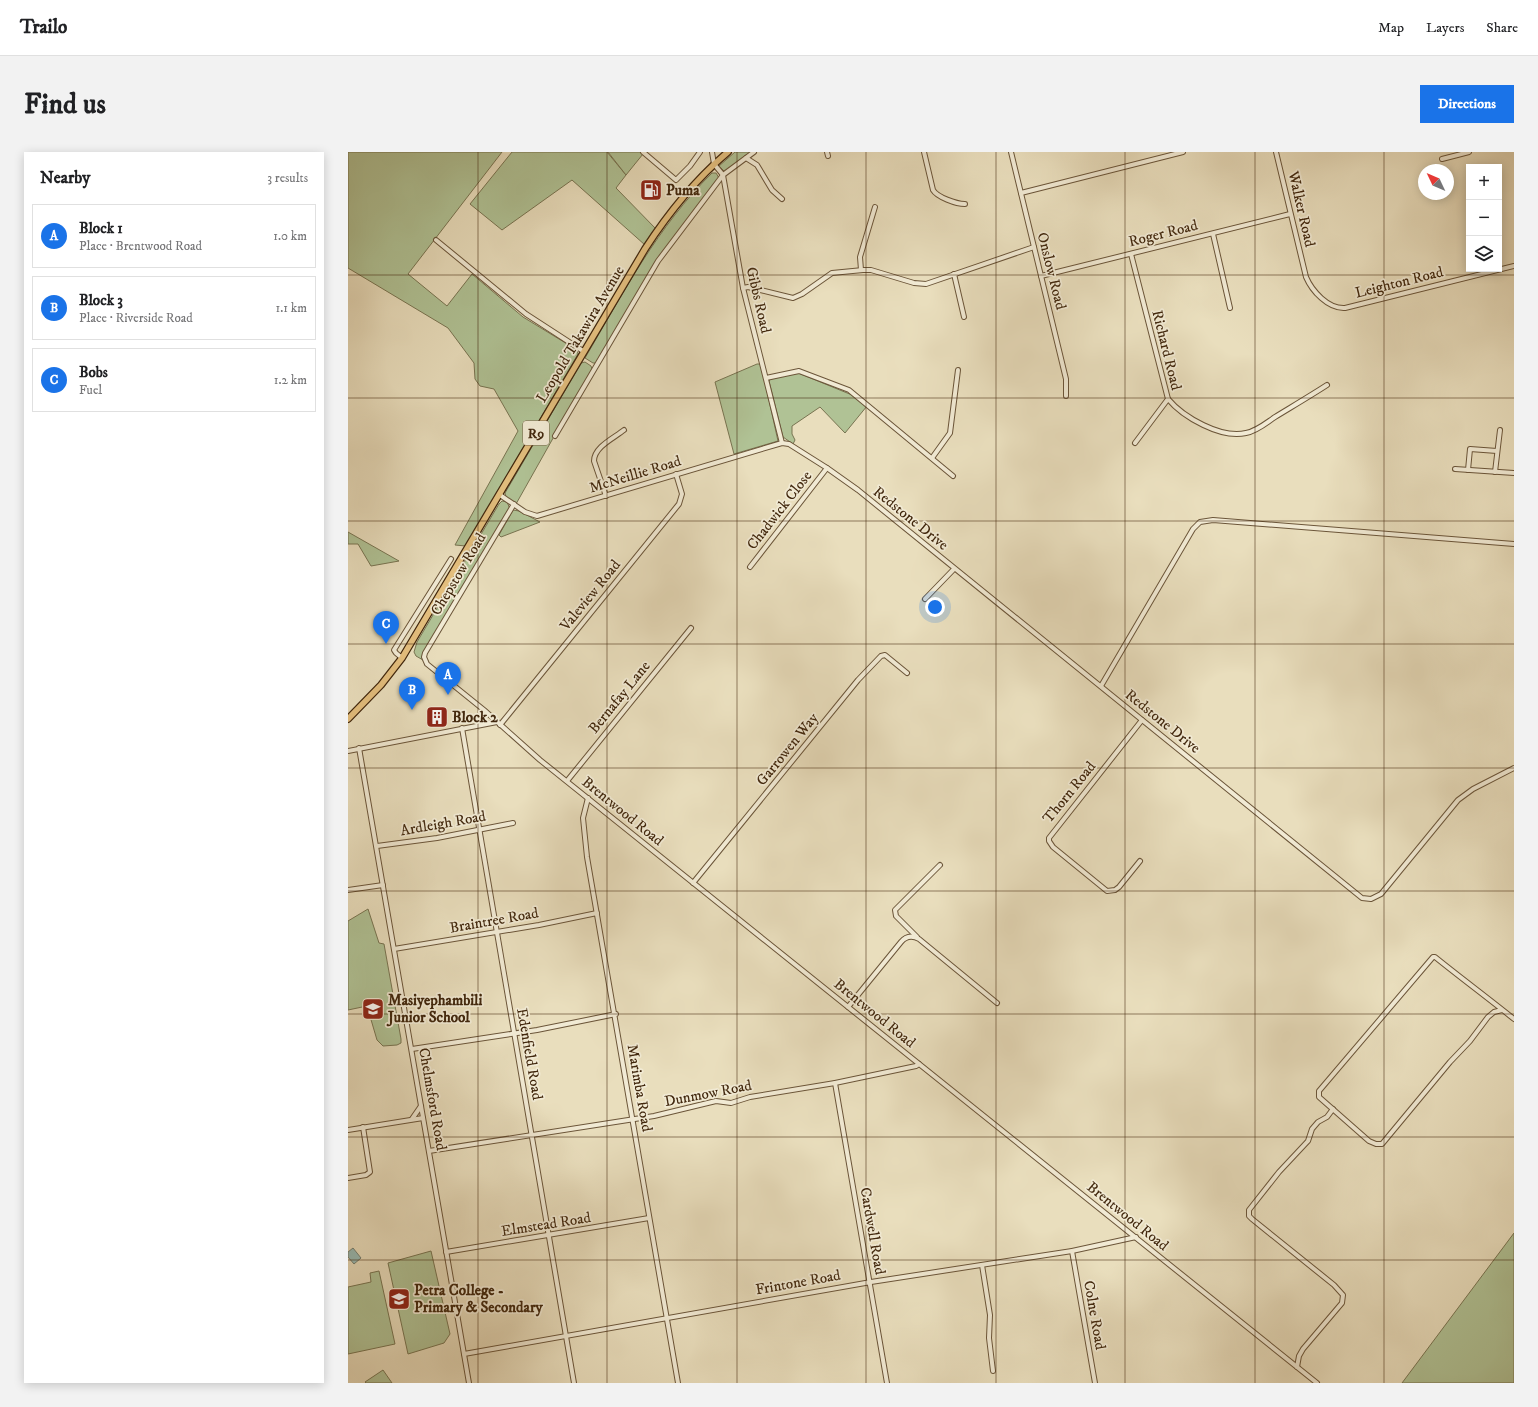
<!DOCTYPE html>
<meta charset="utf-8">
<style>
:root{--surface:#fff;--page:#f2f2f2;--text:#202124;--muted:#757577;--line:#e0e0e0;--accent:#1a73e8}
body{margin:0;font-family:"IM FELL DW Pica",serif;background:var(--page);color:var(--text)}
.controls{position:absolute;right:12px;top:12px;display:grid;overflow:hidden;border-radius:0px;box-shadow:0 2px 10px #0003}
.controls button{width:36px;height:36px;display:grid;place-items:center;padding:0;border:0;border-bottom:1px solid var(--line);background:var(--surface);color:var(--text);font:20px sans-serif}
.compass{position:absolute;left:1070px;top:12px;width:36px;height:36px;border-radius:50%;background:var(--surface);box-shadow:0 2px 10px #0003;rotate:314deg}
.you{position:absolute;left:587px;top:455px;width:14px;height:14px;margin:-10px;border:3px solid #fff;border-radius:50%;background:#1a73e8;box-shadow:0 0 0 6px #1a73e833}
.badge{display:grid;place-items:center;width:26px;height:26px;border-radius:50%;background:var(--accent);color:#fff;font-size:13px;font-weight:700}
.pin{position:absolute;translate:-50% -33px;filter:drop-shadow(0 1px 2px #0008)}
.pin::after{content:'';position:absolute;top:21px;width:14px;height:12px;background:inherit;clip-path:polygon(0 0,100% 0,50% 100%)}
.list{margin:0;padding:0;list-style:none}
h2{display:flex;justify-content:space-between;align-items:center;height:52px;margin:0;padding:0 16px;font-size:17px}
h2 small{font-size:13px;font-weight:400;color:var(--muted)}
.list li{display:grid;grid-template-columns:26px 1fr auto;gap:12px;align-items:center;box-sizing:border-box;height:64px;margin:0 8px 8px;padding:0 8px;border:1px solid var(--line);border-radius:0px}
.list b{display:block;font-size:15px;white-space:nowrap}
.list p{margin:0;font-size:13px;white-space:nowrap;color:var(--muted)}
.list em{font-size:13px;font-style:normal;color:var(--muted)}
.icon{flex:none;width:22px;height:22px;fill:none;stroke:currentColor;stroke-width:2;stroke-linecap:round;stroke-linejoin:round}
.map{position:relative;flex:none;width:1166px;height:1231px;overflow:hidden;border-radius:0px}
header{display:flex;align-items:center;gap:24px;box-sizing:border-box;height:56px;padding:0 20px;background:var(--surface);border-bottom:1px solid var(--line)}
header strong{font-size:19px}
nav{display:flex;gap:22px;margin-inline-start:auto;font-size:14px}
.intro{display:flex;align-items:center;justify-content:space-between;box-sizing:border-box;height:96px;padding:0 24px}
h1{margin:0;font-size:28px}
.button{padding:10px 18px;border-radius:0px;background:var(--accent);color:#fff;font-size:14px;font-weight:700}
main{display:flex;gap:24px;padding:0 24px}
aside{flex:1;background:var(--surface);border-radius:0px;box-shadow:0 2px 10px #0003}
.map>svg:first-child{display:block}
.green{fill:#b0c295;stroke:#787451}
.water{fill:#98bbb5;stroke:#758072}
.lines{fill:none;stroke-linecap:round;stroke-linejoin:round}
.minor-casing{stroke:#6b5539;stroke-width:6}
.highway-casing{stroke:#41270d;stroke-width:8}
.minor{stroke:#f1ead4;stroke-width:4}
.highway{stroke:#e4bf7e;stroke-width:5.5}
.grid{fill:none;stroke:#41270d;stroke-width:1;stroke-opacity:0.55}
.labels{text-anchor:middle;stroke-width:3.5;stroke-linejoin:round;paint-order:stroke}
.shield{fill:#f1ead4;stroke:#766249;stroke-width:1}
.shield-label{font-size:14px;font-weight:bold;fill:#41270d}
.poi-label{font-size:15px;font-weight:bold;fill:#41270d;stroke:#f1ead4;text-anchor:start}
.street-label{font-size:15px;fill:#41270d;stroke:#f1ead4}
</style>
<header>
<strong>Trailo</strong>
<nav><a>Map</a><a>Layers</a><a>Share</a></nav>
</header>
<div class="intro"><h1>Find us</h1><a class="button">Directions</a></div>
<main>
<aside>
<h2>Nearby<small>3 results</small></h2>
<ul class="list">
<li><span class="badge">A</span><div><b>Block 1</b><p>Place · Brentwood Road</p></div><em>1.0 km</em></li>
<li><span class="badge">B</span><div><b>Block 3</b><p>Place · Riverside Road</p></div><em>1.1 km</em></li>
<li><span class="badge">C</span><div><b>Bobs</b><p>Fuel</p></div><em>1.2 km</em></li>
</ul>
</aside>
<div class="map">
<svg width="1166" height="1231" viewBox="0 0 1166 1231">
<rect width="100%" height="100%" fill="#e9debd"/>
<filter id="stains"><feTurbulence type="fractalNoise" baseFrequency=".005" numOctaves="4"/><feColorMatrix values="0 0 0 0 .2 0 0 0 0 .09 0 0 0 0 .02 0 0 0 .5 -.17"/></filter>
<radialGradient id="worn" r=".72"><stop offset=".6" stop-color="#630" stop-opacity="0"/><stop offset="1" stop-color="#630" stop-opacity=".3"/></radialGradient>
<g class="green">
<path d="M0,0H154L60,122L99,154L124,122L175,165L229,198L230,202L118,394L107,393L170,279L146,237L132,234L127,227L126,211L100,176L0,116Z"/>
<path d="M164,0H259L278,23L268,36L308,77L297,93L224,28L154,78L122,52Z"/>
<path d="M260,0H293L295,2L278,23Z"/>
<path d="M387,0H404L377,20L371,14Z"/>
<path d="M364,21H368L371,26L309,108L248,211H245L237,206C275,141 310,74 364,21Z"/>
<path d="M237,210L243,214L244,217L168,352L158,345L157,341L233,211Z"/>
<path d="M409,212H413L430,289L386,302L367,230Z"/>
<path d="M448,220L504,243L519,254L497,281L472,255L444,274V282L447,288L445,292L435,285L421,229L423,227Z"/>
<path d="M154,349L159,350L162,357L75,505V508L68,504L66,500L69,490L151,352Z"/>
<path d="M165,358L171,359L192,370L153,385L151,383Z"/>
<path d="M0,380L51,409L23,414L10,392H0Z"/>
<path d="M20,757L31,791L36,792L53,887V891L49,893L35,894L29,888L19,854L0,858V769Z"/>
<path d="M1166,1081V1231H1054Z"/>
<path d="M83,1099L102,1182L96,1191L60,1202L40,1111Z"/>
<path d="M31,1119L47,1192L0,1202V1135L23,1130L22,1121Z"/>
<path d="M35,1218L44,1231H18L17,1230Z"/>
</g>
<path class="water" d="M5,1096L13,1106L6,1112L0,1105V1100Z"/>
<g class="lines">
<g class="minor-casing">
<g id="minor">
<path d="M295,0L328,28L342,14L352,0"/>
<path d="M364,0L366,12L375,23L395,136L434,291"/>
<path d="M479,0L480,4"/>
<path d="M576,0L585,38C589,45 608,52 617,52"/>
<path d="M663,0L718,227V244"/>
<path d="M928,0L958,125C964,139 980,157 997,156L1166,114"/>
<path d="M398,6L409,13L424,38L434,47"/>
<path d="M1094,7L1121,0"/>
<path d="M673,41L835,0"/>
<path d="M865,82L882,156"/>
<path d="M88,88L178,162L235,199"/>
<path d="M783,102L820,247L787,291"/>
<path d="M513,118L512,105L527,55"/>
<path d="M606,122L616,165"/>
<path d="M693,124L942,62"/>
<path d="M395,136L400,135L445,146L454,142L484,121L515,118H523L566,131L578,132L686,95"/>
<path d="M418,226L451,219L501,238L605,324"/>
<path d="M820,247C835,265 873,287 898,281C909,279 918,271 927,265C945,254 962,244 979,233"/>
<path d="M207,284L310,109L375,23L406,0"/>
<path d="M584,306L602,281L610,218"/>
<path d="M1107,317L1166,321"/>
<path d="M1120,318L1122,297L1149,299"/>
<path d="M1147,320L1152,278"/>
<path d="M152,343L177,360L189,364L434,291L441,292L479,316L510,338L1014,746L1023,747L1033,742L1110,648L1125,637L1166,616"/>
<path d="M258,344L246,309C246,295 266,286 276,278"/>
<path d="M166,352L77,501L76,505L79,512L136,558L192,608L969,1231"/>
<path d="M402,415L479,316"/>
<path d="M577,447L606,417"/>
<path d="M54,506L48,501L46,498L103,407"/>
<path d="M753,534L845,377L852,370L865,368L1166,392"/>
<path d="M152,573L331,352L334,342L328,322"/>
<path d="M114,576L226,1231"/>
<path d="M11,596L121,1231"/>
<path d="M0,599L149,570"/>
<path d="M219,629L343,476"/>
<path d="M240,646L235,666L239,705L330,1231"/>
<path d="M29,694L89,686L165,671"/>
<path d="M792,709L771,735L767,738L759,739L705,695L701,689V686L794,568"/>
<path d="M345,731L510,528L533,504L537,503L559,521"/>
<path d="M0,738L35,733"/>
<path d="M569,785L548,764L547,758L592,713"/>
<path d="M46,797L191,773L249,761"/>
<path d="M500,855L553,790C558,784 564,783 571,787L649,851"/>
<path d="M1154,858L1146,860L1140,865L1122,889L1102,910L1034,992H1028L1021,989L971,945V939L1085,805H1087C1113,826 1140,846 1166,867"/>
<path d="M64,897L189,878L268,862"/>
<path d="M487,931L539,1231"/>
<path d="M64,967L73,954"/>
<path d="M0,978L75,966"/>
<path d="M81,999L306,964L368,949L383,951L402,945L487,931L568,914L571,912"/>
<path d="M0,1026L18,1023L22,1020L15,975"/>
<path d="M724,1099L747,1231"/>
<path d="M98,1100L301,1066"/>
<path d="M634,1113L642,1163L641,1186L645,1219"/>
<path d="M116,1202L523,1130L724,1099L788,1085"/>
<path d="M949,1215L951,1204L955,1197L994,1151L995,1143L986,1133L904,1067L901,1064V1058L931,1020L960,989L964,977L970,970L979,965L985,957"/>
</g>
</g>
<g class="highway-casing">
<path id="highway" d="M0,567L33,533L54,506L297,97C321,60 347,28 380,0"/>
</g>
<use href="#minor" class="minor"/>
<use href="#highway" class="highway"/>
</g>
<path class="grid" d="M130,0V1231M259,0V1231M389,0V1231M518,0V1231M648,0V1231M777,0V1231M907,0V1231M1036,0V1231M0,123H1166M0,246H1166M0,369H1166M0,492H1166M0,616H1166M0,739H1166M0,862H1166M0,985H1166M0,1108H1166"/>
<defs>
<g id="fuel-square" transform="scale(1.15)"><rect x="-9" y="-9" width="18" height="18" rx="4" fill="#8f2418" stroke="#f1ead4"/><path d="M-5.5-6h7V0h2V4h1.3V-2.5L3-4.5l.8-.8L6-3V5H2.5V1h-1V6h-7ZM-4.2-4.7v3.2H.2V-4.7Z" fill="#fff"/></g>
<g id="building-square" transform="scale(1.15)"><rect x="-9" y="-9" width="18" height="18" rx="4" fill="#8f2418" stroke="#f1ead4"/><path d="M-4-6H4V6H1V3H-1V6H-4ZM-2.5-4.3h1.7v1.8h-1.7ZM.8-4.3h1.7v1.8H.8ZM-2.5-1h1.7V.8h-1.7ZM.8-1h1.7V.8H.8Z" fill="#fff"/></g>
<g id="school-square" transform="scale(1.15)"><rect x="-9" y="-9" width="18" height="18" rx="4" fill="#8f2418" stroke="#f1ead4"/><path d="M0-5L7-2L0 1L-7-2ZM-4 1L0 2.5L4 1V4Q0 6-4 4Z" fill="#fff"/></g>
</defs>
<g fill-rule="evenodd">
<use href="#fuel-square" x="303" y="38"/>
<use href="#building-square" x="89" y="565"/>
<use href="#school-square" x="25" y="857"/>
<use href="#school-square" x="51" y="1147"/>
</g>
<g class="labels">
<rect class="shield" x="175" y="269" width="26" height="24" rx="3"/>
<g class="shield-label">
<text x="188" y="286">R9</text>
</g>
<g class="poi-label">
<text x="318" y="43">Puma</text>
<text x="104" y="570">Block 2</text>
<text x="40" y="853">Masiyephambili<tspan x="40" dy="17">Junior School</tspan></text>
<text x="66" y="1143">Petra College -<tspan x="66" dy="17">Primary &amp; Secondary</tspan></text>
</g>
<g class="street-label">
<text transform="translate(954 57) rotate(77)" y="5">Walker Road</text>
<text transform="translate(815 81) rotate(-14)" y="5">Roger Road</text>
<text transform="translate(704 119) rotate(76)" y="5">Onslow Road</text>
<text transform="translate(1051 130) rotate(-14)" y="5">Leighton Road</text>
<text transform="translate(411 148) rotate(77)" y="5">Gibbs Road</text>
<text transform="translate(232 182) rotate(-59)" y="5">Leopold Takawira Avenue</text>
<text transform="translate(819 198) rotate(76)" y="5">Richard Road</text>
<text transform="translate(287 322) rotate(-17)" y="5">McNeillie Road</text>
<text transform="translate(431 358) rotate(-52)" y="5">Chadwick Close</text>
<text transform="translate(563 366) rotate(39)" y="5">Redstone Drive</text>
<text transform="translate(110 422) rotate(-59)" y="5">Chepstow Road</text>
<text transform="translate(242 443) rotate(-51)" y="5">Valeview Road</text>
<text transform="translate(271 545) rotate(-51)" y="5">Bernafay Lane</text>
<text transform="translate(815 569) rotate(39)" y="5">Redstone Drive</text>
<text transform="translate(439 597) rotate(-51)" y="5">Garrowen Way</text>
<text transform="translate(721 640) rotate(-51)" y="5">Thorn Road</text>
<text transform="translate(275 659) rotate(39)" y="5">Brentwood Road</text>
<text transform="translate(95 671) rotate(-10)" y="5">Ardleigh Road</text>
<text transform="translate(146 768) rotate(-10)" y="5">Braintree Road</text>
<text transform="translate(527 861) rotate(39)" y="5">Brentwood Road</text>
<text transform="translate(182 902) rotate(80)" y="5">Edenfield Road</text>
<text transform="translate(292 936) rotate(80)" y="5">Marimba Road</text>
<text transform="translate(360 941) rotate(-11)" y="5">Dunmow Road</text>
<text transform="translate(85 947) rotate(80)" y="5">Chelmsford Road</text>
<text transform="translate(780 1064) rotate(39)" y="5">Brentwood Road</text>
<text transform="translate(198 1072) rotate(-9)" y="5">Elmstead Road</text>
<text transform="translate(525 1079) rotate(80)" y="5">Cardwell Road</text>
<text transform="translate(450 1130) rotate(-10)" y="5">Frintone Road</text>
<text transform="translate(747 1163) rotate(80)" y="5">Colne Road</text>
</g>
</g>
<rect width="100%" height="100%" filter="url(#stains)"/>
<rect width="100%" height="100%" fill="url(#worn)"/>
</svg>
<div class="controls">
<button>+</button>
<button>−</button>
<button><svg class="icon" aria-label="layers" viewBox="0 0 24 24"><path d="M12 4l9 5-9 5-9-5zM3 14l9 5 9-5"/></svg></button>
</div>
<svg class="compass" viewBox="-18 -18 36 36"><path d="M0-13l5 13h-10z" fill="#e53935"/><path d="M0 13l5-13h-10z" fill="#757577"/></svg>
<div class="you"></div>
<div class="pin badge" style="left:100px;top:543px">A</div>
<div class="pin badge" style="left:64px;top:558px">B</div>
<div class="pin badge" style="left:38px;top:492px">C</div>
</div>
</main>
